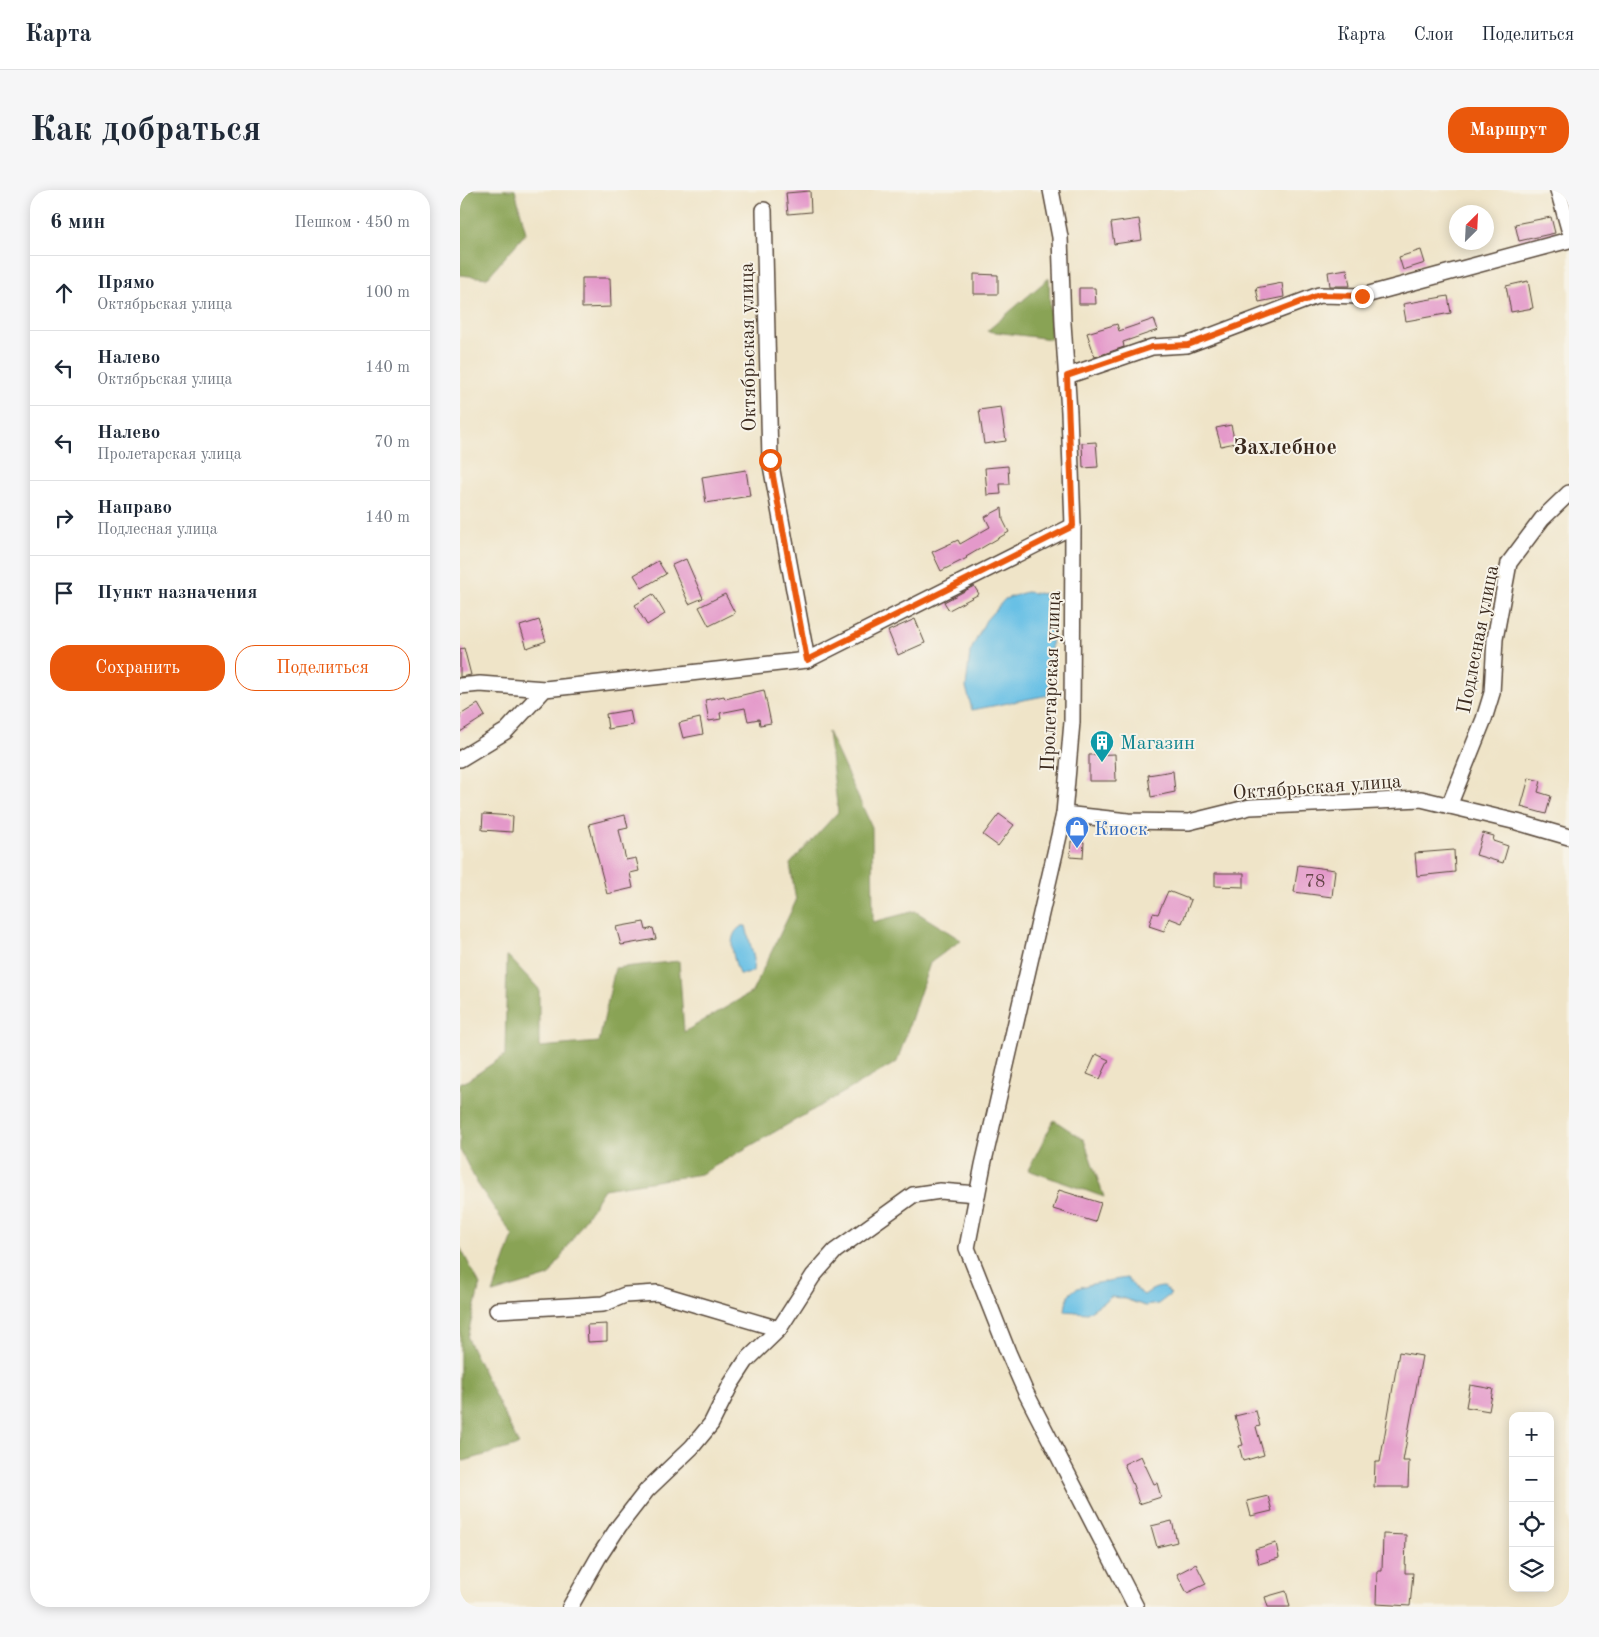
<!DOCTYPE html>
<html lang="ru">
<meta charset="utf-8">
<style>
:root{--surface:#fff;--page:#f6f6f7;--text:#1f2937;--muted:#747a83;--line:#e0e1e3;--accent:#ea580c}
body{margin:0;font-family:"Old Standard TT",serif;background:var(--page);color:var(--text)}
.controls{position:absolute;right:15px;bottom:15px;display:grid;overflow:hidden;border-radius:10px;box-shadow:0 2px 12px #0003}
.controls button{width:45px;height:45px;display:grid;place-items:center;padding:0;border:0;border-bottom:1px solid var(--line);background:var(--surface);color:var(--text);font:25px sans-serif}
.compass{position:absolute;left:989px;top:15px;width:45px;height:45px;border-radius:50%;background:var(--surface);box-shadow:0 2px 12px #0003;rotate:24deg}
.stop{position:absolute;width:15px;height:15px;margin:-11px;border:4px solid #ea580c;border-radius:50%;background:#fff}
.stop.end{background:#ea580c;border-color:#fff;box-shadow:0 1px 5px #0008}
.list{margin:0;padding:0;list-style:none}
h2{display:flex;justify-content:space-between;align-items:center;height:65px;margin:0;padding:0 20px;font-size:21px}
h2 small{font-size:16px;font-weight:400;color:var(--muted)}
.list li{display:grid;grid-template-columns:32px 1fr auto;gap:15px;align-items:center;box-sizing:border-box;height:75px;padding:0 20px;border-top:1px solid var(--line)}
.list b{display:block;font-size:19px;white-space:nowrap}
.list p{margin:0;font-size:16px;white-space:nowrap;color:var(--muted)}
.list em{font-size:16px;font-style:normal;color:var(--muted)}
.actions{display:flex;gap:10px;padding:15px 20px}
.actions a{flex:1;padding:11px 0;border:1px solid var(--accent);border-radius:20px;text-align:center;font-size:18px;color:var(--accent)}
.actions .main{background:var(--accent);color:#fff}
.icon{flex:none;width:28px;height:28px;fill:none;stroke:currentColor;stroke-width:2;stroke-linecap:round;stroke-linejoin:round}
.map{position:relative;flex:none;width:1109px;height:1417px;overflow:hidden;border-radius:20px}
header{display:flex;align-items:center;gap:30px;box-sizing:border-box;height:70px;padding:0 25px;background:var(--surface);border-bottom:1px solid var(--line)}
header strong{font-size:24px}
nav{display:flex;gap:28px;margin-inline-start:auto;font-size:18px}
.intro{display:flex;align-items:center;justify-content:space-between;box-sizing:border-box;height:120px;padding:0 30px}
h1{margin:0;font-size:35px}
.button{padding:12px 22px;border-radius:20px;background:var(--accent);color:#fff;font-size:18px;font-weight:700}
main{display:flex;gap:30px;padding:0 30px}
aside{flex:1;background:var(--surface);border-radius:20px;box-shadow:0 2px 12px #0003}
.map>svg:first-child{display:block}
.forest{fill:#89a355;stroke:#62663a}
.water{fill:#67c0e5;stroke:#517582}
.building{fill:#e499ca}
.lines{fill:none;stroke-linecap:round;stroke-linejoin:round}
.minor-casing{stroke:#564638;stroke-width:18}
.minor{stroke:#fff;stroke-width:15}
.route{stroke:#ea580c;stroke-width:6}
.labels{text-anchor:middle;stroke-width:4;stroke-linejoin:round;paint-order:stroke}
.number-label{font-size:18px;fill:#654649}
.street-label{font-size:20px;fill:#3b2a1e;stroke:#f7f3e8}
.culture-label{font-size:20px;fill:#0d838f;stroke:#f7f3e8;text-anchor:start}
.shop-label{font-size:20px;fill:#366cbe;stroke:#f7f3e8;text-anchor:start}
.quarter-label{font-size:22px;font-weight:bold;fill:#3b2a1e;stroke:#f7f3e8}
</style>
<header>
<strong>Карта</strong>
<nav><a>Карта</a><a>Слои</a><a>Поделиться</a></nav>
</header>
<div class="intro"><h1>Как добраться</h1><a class="button">Маршрут</a></div>
<main>
<aside>
<h2>6 мин<small>Пешком · 450 m</small></h2>
<ul class="list">
<li><svg class="icon" aria-label="ahead" viewBox="0 0 24 24"><path d="M12 20V5M6 11l6-6 6 6"/></svg><div><b>Прямо</b><p>Октябрьская улица</p></div><em>100 m</em></li>
<li><svg class="icon" aria-label="left" viewBox="0 0 24 24"><path d="M17 20v-9H6M10 6l-5 5 5 5"/></svg><div><b>Налево</b><p>Октябрьская улица</p></div><em>140 m</em></li>
<li><svg class="icon" aria-label="left" viewBox="0 0 24 24"><path d="M17 20v-9H6M10 6l-5 5 5 5"/></svg><div><b>Налево</b><p>Пролетарская улица</p></div><em>70 m</em></li>
<li><svg class="icon" aria-label="right" viewBox="0 0 24 24"><path d="M7 20v-9h11M14 6l5 5-5 5"/></svg><div><b>Направо</b><p>Подлесная улица</p></div><em>140 m</em></li>
<li><svg class="icon" aria-label="arrive" viewBox="0 0 24 24"><path d="M6 21V4h12l-3 4 3 4H6"/></svg><div><b>Пункт назначения</b></div></li>
</ul>
<div class="actions"><a class="main">Сохранить</a><a>Поделиться</a></div>
</aside>
<div class="map">
<svg width="1109" height="1417" viewBox="0 0 1109 1417">
<rect width="100%" height="100%" fill="#f7f3e8"/>
<filter id="ink" filterUnits="userSpaceOnUse"><feTurbulence type="fractalNoise" baseFrequency=".02" numOctaves="2"/><feDisplacementMap in="SourceGraphic" scale="10" xChannelSelector="R" yChannelSelector="G"/><feConvolveMatrix kernelMatrix="1 2 1 2 8 2 1 2 1" color-interpolation-filters="sRGB"/></filter>
<filter id="wash" filterUnits="userSpaceOnUse"><feTurbulence type="fractalNoise" baseFrequency=".0096" numOctaves="4" result="noise"/><feDisplacementMap in="SourceGraphic" scale="20" xChannelSelector="R" yChannelSelector="G"/><feGaussianBlur stdDeviation="1.12" result="paint"/><feColorMatrix in="noise" values="0 0 0 0 0 0 0 0 0 0 0 0 0 0 0 0 0 1.4 0 .05"/><feComposite in="paint" operator="in"/></filter>
<g filter="url(#wash)">
<rect width="100%" height="100%" fill="#efe4c8"/>
<g class="forest">
<path d="M0,0H55L66,43L27,88L0,85Z"/>
<path d="M589,88L591,149L527,141Z"/>
<path d="M368,542L412,637L413,732L455,721L501,750L470,773L437,872L241,984L144,999L89,1086L33,1103L53,1046L17,993L0,960V892H5L45,865L47,765L79,799V857L139,852L155,778L219,771L224,842L292,802L336,711L330,674L378,622Z"/>
<path d="M594,930L624,950L644,1007L568,980Z"/>
<path d="M0,1057L20,1095L7,1148L59,1255L4,1271L0,1269Z"/>
</g>
<g class="water">
<path d="M566,402L585,404L593,417L589,505L512,520L506,497L510,462L526,430L545,409Z"/>
<path d="M282,736H286L294,769L293,781L287,784H279C274,769 265,745 282,736Z"/>
<path d="M667,1088L677,1100L684,1105C691,1100 696,1097 704,1097L711,1104L698,1114L685,1116L662,1108L651,1107L627,1123L605,1121C606,1113 607,1105 614,1100C621,1095 658,1089 667,1088Z"/>
</g>
<g id="blocks">
<g class="building">
<path d="M350,1L351,22L328,24L326,3Z"/>
<path d="M1091,27L1095,43L1059,51L1055,34Z"/>
<path d="M679,29L682,50L654,54L651,33Z"/>
<path d="M961,60L965,73L943,80L939,67Z"/>
<path d="M887,79L890,96H870L868,82Z"/>
<path d="M514,84L538,85V104H514Z"/>
<path d="M122,88H150L151,117L122,118Z"/>
<path d="M1068,91L1073,118L1051,122L1046,96Z"/>
<path d="M822,93L824,107L799,112L796,98Z"/>
<path d="M619,98H635L636,114H619Z"/>
<path d="M988,106L991,123L946,131L943,114Z"/>
<path d="M694,129L698,140L663,152L664,157L635,167L627,143L657,134L659,141Z"/>
<path d="M541,217L546,251L524,254L519,220Z"/>
<path d="M771,235L775,253L761,256L756,238Z"/>
<path d="M636,252L638,277L623,278L622,253Z"/>
<path d="M548,276L549,294H540L541,304L527,305L525,278Z"/>
<path d="M286,280L290,306L246,313L242,287Z"/>
<path d="M542,318L543,330L549,342L506,367L507,368L481,381L472,362L498,350L500,354L530,337L525,327Z"/>
<path d="M226,369L243,408L229,414L212,375Z"/>
<path d="M198,371L206,384L182,398L174,385Z"/>
<path d="M514,396L519,404L489,420L484,412Z"/>
<path d="M193,404L205,424L187,435L175,415Z"/>
<path d="M265,404L275,423L249,436L239,417Z"/>
<path d="M455,429L465,453L438,465L428,441Z"/>
<path d="M79,430L86,451L67,458L60,436Z"/>
<path d="M4,458L11,485L0,487V459Z"/>
<path d="M304,500L311,533L300,535L299,529L288,531L285,518L260,523L261,529L249,531L245,510L264,506L265,509Z"/>
<path d="M18,514L25,526L0,542V525Z"/>
<path d="M170,520L173,535L148,539L146,524Z"/>
<path d="M240,528L243,544L223,548L219,533Z"/>
<path d="M655,564L656,591H629V565Z"/>
<path d="M713,581L715,602L691,607L688,585Z"/>
<path d="M1069,588L1081,591L1078,602L1091,606L1086,624L1061,617Z"/>
<path d="M23,624L53,626L52,642L22,640Z"/>
<path d="M539,624L554,635L538,656L523,645Z"/>
<path d="M165,625L168,638L159,640L166,670L176,668L179,681L170,683L173,698L147,704L129,634Z"/>
<path d="M1023,643L1034,646L1033,651L1048,656L1043,673L1016,665Z"/>
<path d="M611,651L624,652L623,668L610,667Z"/>
<path d="M994,660L995,682L957,686L955,663Z"/>
<path d="M838,675L875,680L872,707L834,702Z"/>
<path d="M755,683H784V697L755,696Z"/>
<path d="M708,701L731,710L722,733L709,728L704,741L689,736L693,723L698,724Z"/>
<path d="M184,732L186,740L193,738L196,749L161,755L156,737Z"/>
<path d="M636,864L649,870L640,889L627,884Z"/>
<path d="M599,1000L641,1013L635,1032L593,1019Z"/>
<path d="M147,1134V1151L128,1152L127,1135Z"/>
<path d="M939,1162L962,1166L943,1271H949L948,1297H914L915,1272H920Z"/>
<path d="M1010,1195L1033,1199L1029,1221L1006,1217Z"/>
<path d="M796,1221L800,1236L796,1237L804,1265L783,1271L779,1256L783,1255L775,1226Z"/>
<path d="M681,1266L694,1294L697,1293L701,1307L679,1314L673,1295L664,1274Z"/>
<path d="M808,1306L812,1321L791,1326L787,1311Z"/>
<path d="M712,1331L717,1352L697,1357L691,1336Z"/>
<path d="M923,1344L946,1345L945,1383H953L950,1416L916,1414L917,1381H922Z"/>
<path d="M816,1353L819,1368L799,1374L795,1359Z"/>
<path d="M736,1374L746,1394L727,1403L717,1384Z"/>
<path d="M826,1401L830,1417H808L805,1407Z"/>
</g>
</g>
</g>
<g filter="url(#ink)">
<use href="#blocks" fill-opacity="0" stroke="#564638" stroke-width="1"/>
<g class="lines">
<g class="minor-casing">
<g id="minor">
<path d="M591,0L600,47L603,133L609,222L613,336L612,532L604,624L523,975L507,1058L548,1162L566,1203L676,1417"/>
<path d="M1098,0L1109,39"/>
<path d="M304,20L310,270L347,470"/>
<path d="M607,186L692,157L727,155L859,105L902,106L1109,50"/>
<path d="M0,496L20,494L85,499"/>
<path d="M0,569L46,541L85,499L347,470L613,336"/>
<path d="M989,616L1024,529L1032,503L1035,449L1049,373L1082,329L1109,303"/>
<path d="M604,624L668,631L729,632L790,617L961,609L1057,632L1109,647"/>
<path d="M37,1120L143,1114L165,1105L197,1103L319,1139"/>
<path d="M110,1417L138,1368L159,1336L187,1300L232,1257L251,1234L271,1194L286,1171L319,1139L353,1086L375,1061L453,1005L480,1001L517,1004"/>
</g>
</g>
<use href="#minor" class="minor"/>
</g>
</g>
<g class="lines" filter="url(#ink)">
<path class="route" d="M310,270L347,470L613,336L607,186L692,157L728,155L859,105L902,106"/>
</g>
<defs>
<g id="building-pin" transform="scale(1.25)"><path d="M0 17L-7.5 6A9.5 9.5 0 1 1 7.5 6Z" fill="#0f9aa8" stroke="#f7f3e8"/><path d="M-4-6H4V6H1V3H-1V6H-4ZM-2.5-4.3h1.7v1.8h-1.7ZM.8-4.3h1.7v1.8H.8ZM-2.5-1h1.7V.8h-1.7ZM.8-1h1.7V.8H.8Z" fill="#fff"/></g>
<g id="shop-pin" transform="scale(1.25)"><path d="M0 17L-7.5 6A9.5 9.5 0 1 1 7.5 6Z" fill="#3f7fe0" stroke="#f7f3e8"/><path d="M-5-2.5h2.3a2.7 3.5 0 0 1 5.4 0H5L5.5 6h-11ZM-1.5-2.5h3a1.5 2.3 0 0 0-3 0Z" fill="#fff"/></g>
</defs>
<g fill-rule="evenodd">
<use href="#building-pin" x="642" y="552"/>
<use href="#shop-pin" x="617" y="638"/>
</g>
<g class="labels">
<g class="number-label">
<text x="855" y="697">78</text>
</g>
<g class="street-label">
<text transform="translate(287 157) rotate(-91)" y="7">Октябрьская улица</text>
<text transform="translate(1017 449) rotate(-79)" y="7">Подлесная улица</text>
<text transform="translate(590 491) rotate(-88)" y="7">Пролетарская улица</text>
<text transform="translate(857 596) rotate(-4)" y="7">Октябрьская улица</text>
</g>
<g class="culture-label">
<text x="660" y="559">Магазин</text>
</g>
<g class="shop-label">
<text x="634" y="645">Киоск</text>
</g>
<g class="quarter-label">
<text x="825" y="264">Захлебное</text>
</g>
</g>
</svg>
<div class="controls">
<button>+</button>
<button>−</button>
<button><svg class="icon" aria-label="locate" viewBox="0 0 24 24"><circle cx="12" cy="12" r="6"/><path d="M12 2v4M12 18v4M2 12h4M18 12h4"/></svg></button>
<button><svg class="icon" aria-label="layers" viewBox="0 0 24 24"><path d="M12 4l9 5-9 5-9-5zM3 14l9 5 9-5"/></svg></button>
</div>
<svg class="compass" viewBox="-18 -18 36 36"><path d="M0-13l5 13h-10z" fill="#e53935"/><path d="M0 13l5-13h-10z" fill="#747a83"/></svg>
<div class="stop" style="left:310px;top:270px"></div>
<div class="stop end" style="left:902px;top:106px"></div>
</div>
</main>
